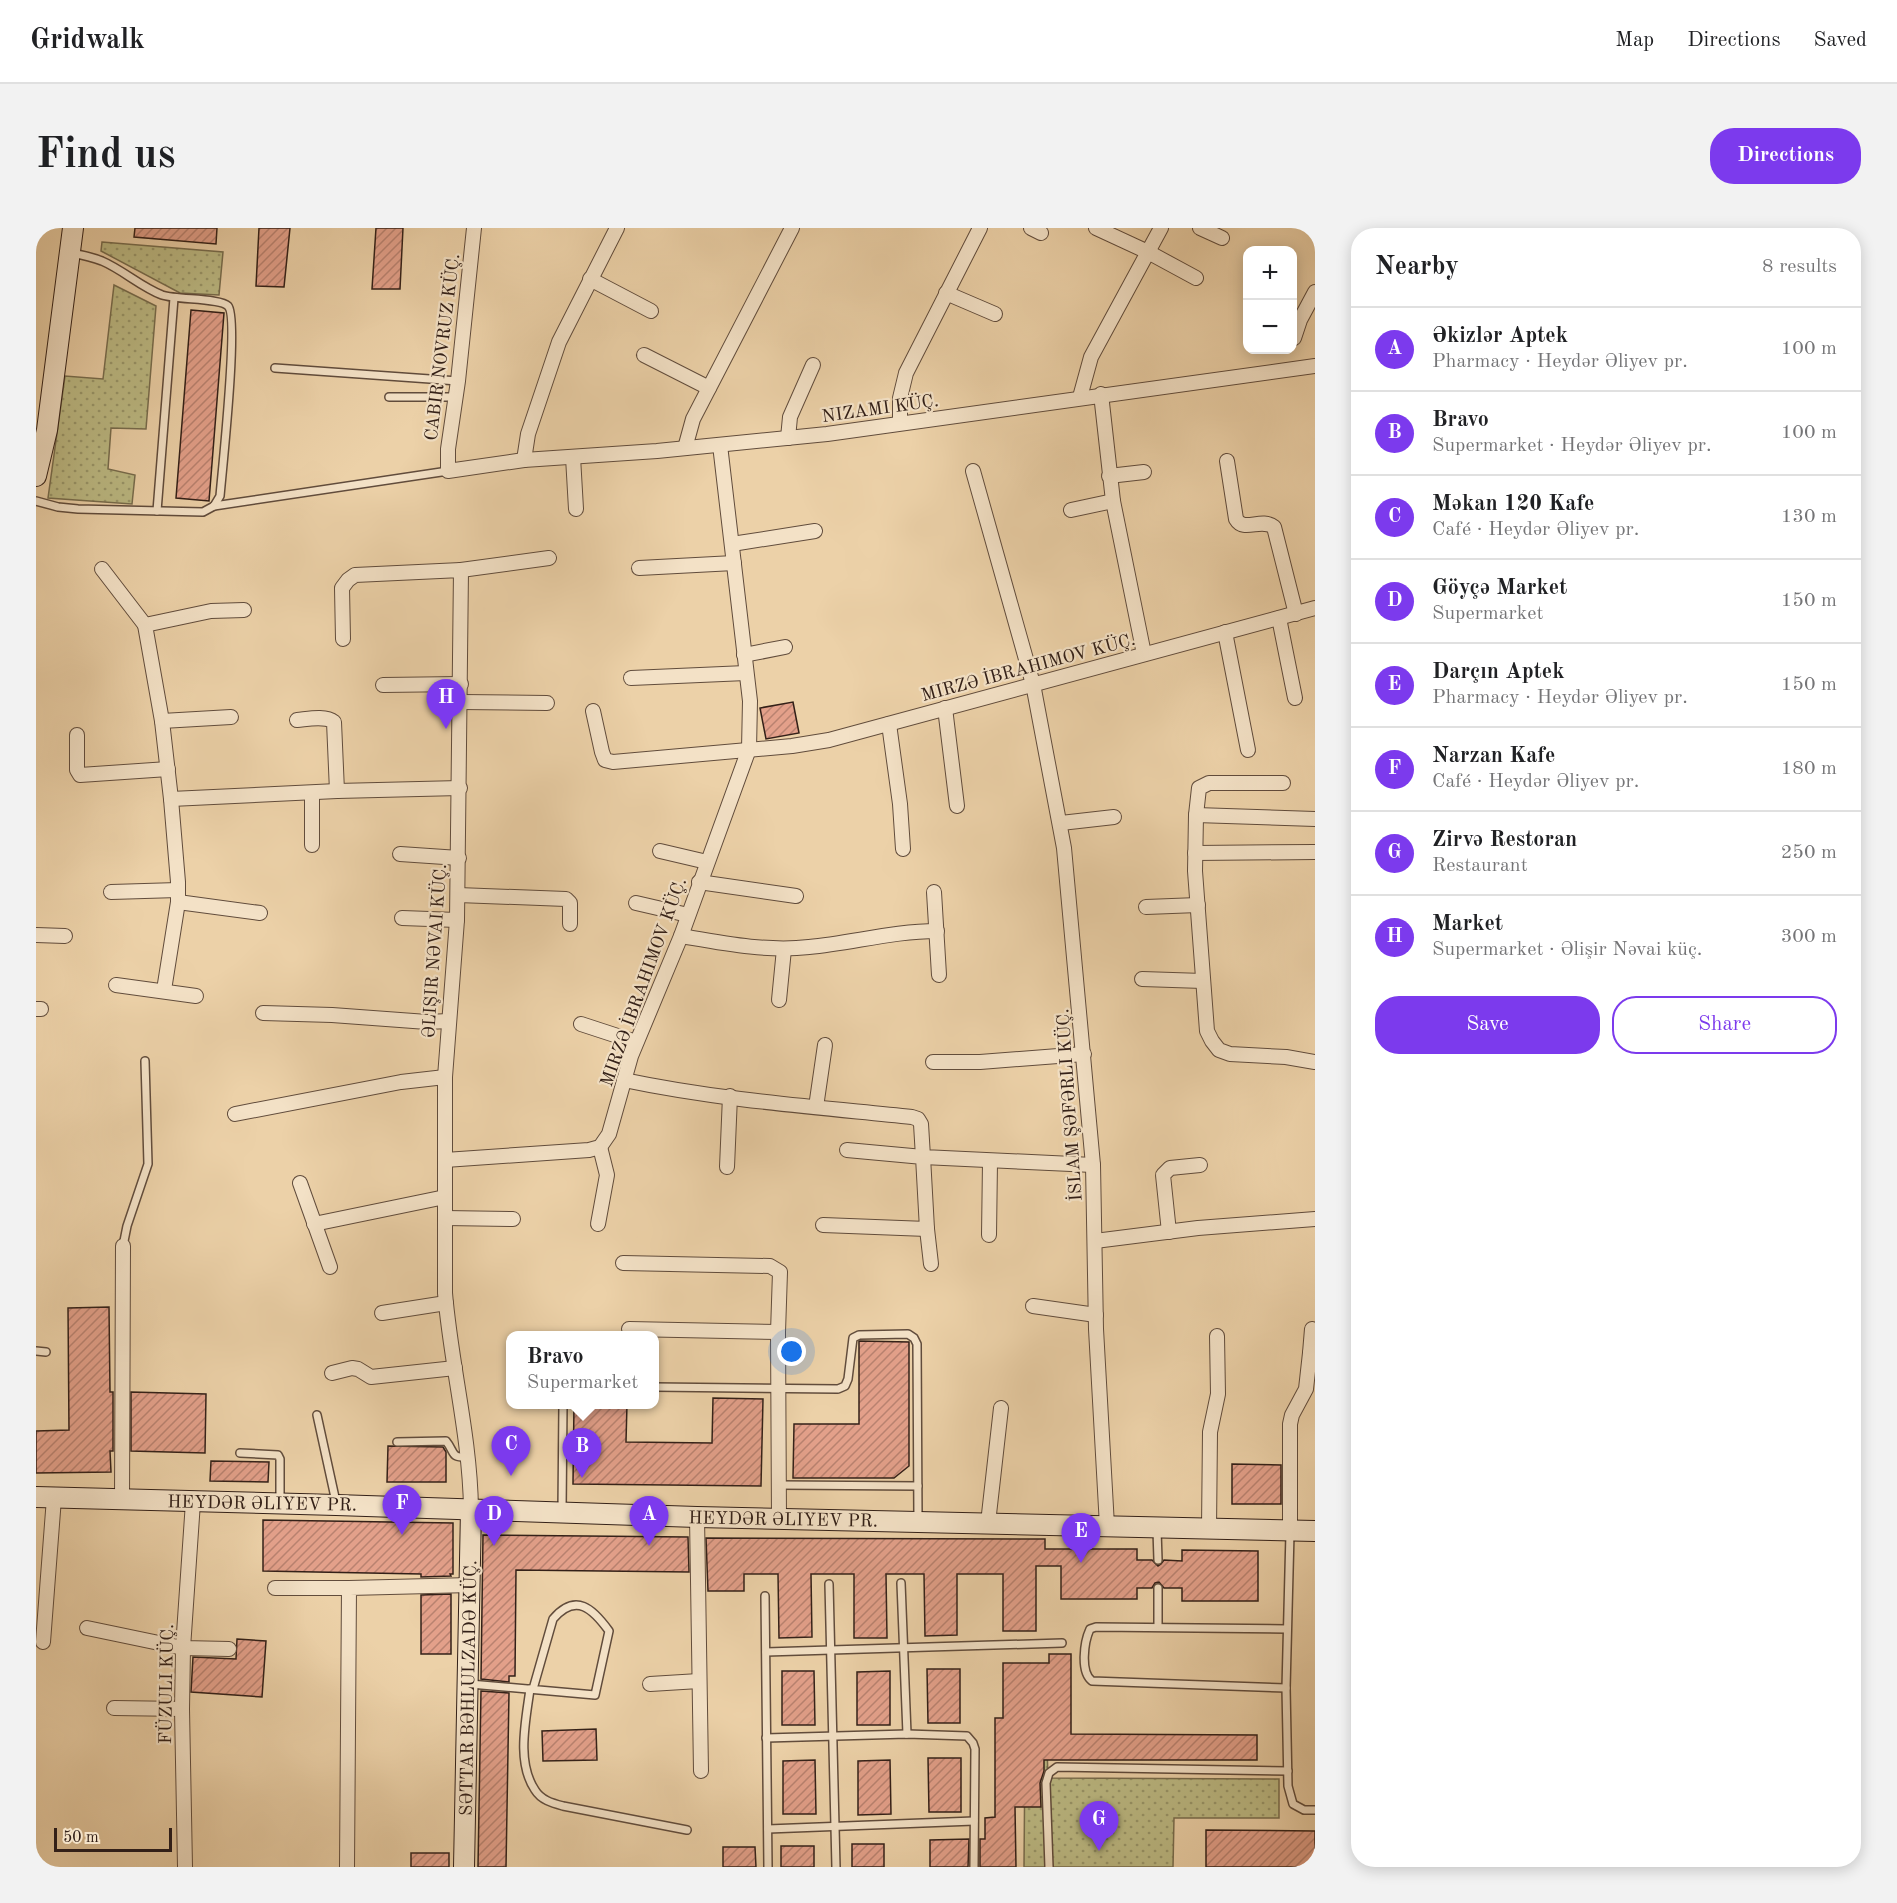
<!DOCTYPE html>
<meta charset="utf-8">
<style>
:root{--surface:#fff;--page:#f2f2f2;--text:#202124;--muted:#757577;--line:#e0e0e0;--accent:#7c3aed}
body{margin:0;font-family:"Old Standard TT",serif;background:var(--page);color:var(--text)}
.controls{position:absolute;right:18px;top:18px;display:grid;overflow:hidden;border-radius:12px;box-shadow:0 3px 15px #0003}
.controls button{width:54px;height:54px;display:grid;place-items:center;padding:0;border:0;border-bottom:2px solid var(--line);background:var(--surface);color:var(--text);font:30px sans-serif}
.scale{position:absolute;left:18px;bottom:15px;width:118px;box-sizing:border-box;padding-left:6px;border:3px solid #332018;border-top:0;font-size:16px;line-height:21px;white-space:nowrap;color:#332018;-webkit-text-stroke:4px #f3e1c6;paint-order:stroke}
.you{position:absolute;left:756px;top:1124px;width:21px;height:21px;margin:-15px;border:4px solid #fff;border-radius:50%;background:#1a73e8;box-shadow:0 0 0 9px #1a73e833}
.badge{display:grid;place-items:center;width:39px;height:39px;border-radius:50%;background:var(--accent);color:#fff;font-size:20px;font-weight:700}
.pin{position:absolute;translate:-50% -50px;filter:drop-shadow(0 2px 3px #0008)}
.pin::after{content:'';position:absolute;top:32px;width:21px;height:18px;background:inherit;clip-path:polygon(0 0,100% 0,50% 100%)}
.popup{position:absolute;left:470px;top:1103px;width:153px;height:78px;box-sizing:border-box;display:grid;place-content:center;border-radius:12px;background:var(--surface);filter:drop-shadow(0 2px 4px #0005);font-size:20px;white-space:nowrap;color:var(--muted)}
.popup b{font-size:22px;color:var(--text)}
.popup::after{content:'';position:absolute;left:50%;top:100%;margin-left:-12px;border:12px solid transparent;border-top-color:var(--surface)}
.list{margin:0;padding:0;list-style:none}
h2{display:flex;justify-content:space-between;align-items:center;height:78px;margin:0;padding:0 24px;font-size:26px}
h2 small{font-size:20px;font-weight:400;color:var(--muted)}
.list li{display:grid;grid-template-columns:39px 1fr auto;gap:18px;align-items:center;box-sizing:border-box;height:84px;padding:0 24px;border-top:2px solid var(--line)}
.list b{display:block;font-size:22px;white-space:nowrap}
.list p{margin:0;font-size:20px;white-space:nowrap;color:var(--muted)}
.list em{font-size:20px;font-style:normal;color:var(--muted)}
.actions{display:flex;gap:12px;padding:18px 24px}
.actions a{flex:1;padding:14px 0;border:2px solid var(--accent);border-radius:24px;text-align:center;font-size:21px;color:var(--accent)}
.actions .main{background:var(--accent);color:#fff}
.map{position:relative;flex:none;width:1279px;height:1639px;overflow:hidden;border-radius:24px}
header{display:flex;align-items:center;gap:36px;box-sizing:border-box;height:84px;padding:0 30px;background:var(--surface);border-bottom:2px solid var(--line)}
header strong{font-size:28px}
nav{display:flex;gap:33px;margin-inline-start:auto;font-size:21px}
.intro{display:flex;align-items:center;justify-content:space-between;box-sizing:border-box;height:144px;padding:0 36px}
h1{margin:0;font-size:42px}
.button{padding:15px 27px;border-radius:24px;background:var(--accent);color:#fff;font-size:21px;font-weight:700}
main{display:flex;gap:36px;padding:0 36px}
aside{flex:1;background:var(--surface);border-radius:24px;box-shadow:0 3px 15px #0003}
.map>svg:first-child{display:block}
.grass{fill:url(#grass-dots);stroke:#786d4e;stroke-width:1.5}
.building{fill:url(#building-hatch);stroke:#332018;stroke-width:1.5}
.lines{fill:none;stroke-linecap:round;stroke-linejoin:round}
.lane-casing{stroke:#614c3c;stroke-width:10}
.street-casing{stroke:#614c3c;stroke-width:16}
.secondary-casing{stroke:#332018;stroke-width:22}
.lane{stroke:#f3e1c6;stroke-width:7}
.street{stroke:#f3e1c6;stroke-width:14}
.secondary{stroke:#f3e1c6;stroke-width:20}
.labels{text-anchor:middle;stroke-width:4.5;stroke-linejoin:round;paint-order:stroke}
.street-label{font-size:18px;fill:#332018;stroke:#f3e1c6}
</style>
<header>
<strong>Gridwalk</strong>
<nav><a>Map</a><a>Directions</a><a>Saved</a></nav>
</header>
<div class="intro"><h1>Find us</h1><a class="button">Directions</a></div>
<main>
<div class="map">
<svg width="1279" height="1639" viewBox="0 0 1279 1639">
<defs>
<pattern id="grass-dots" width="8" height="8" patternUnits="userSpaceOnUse" patternTransform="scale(1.5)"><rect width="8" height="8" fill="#bcba84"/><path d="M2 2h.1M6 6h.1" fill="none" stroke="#99976b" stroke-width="1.8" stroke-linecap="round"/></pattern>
<pattern id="building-hatch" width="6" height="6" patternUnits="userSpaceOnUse" patternTransform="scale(1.5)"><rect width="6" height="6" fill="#e3a08a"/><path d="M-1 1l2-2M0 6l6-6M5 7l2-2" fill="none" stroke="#b98270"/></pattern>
</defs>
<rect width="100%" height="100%" fill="#ecd1a8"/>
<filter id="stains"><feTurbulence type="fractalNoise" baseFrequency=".00333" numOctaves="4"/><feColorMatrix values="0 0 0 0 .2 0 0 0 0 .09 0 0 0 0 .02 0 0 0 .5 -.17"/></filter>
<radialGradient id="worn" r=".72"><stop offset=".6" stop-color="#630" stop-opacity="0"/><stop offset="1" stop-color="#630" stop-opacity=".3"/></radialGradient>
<g class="grass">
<path d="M66,14L187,24L183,67L144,65L65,23Z"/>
<path d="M78,57L120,78L110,201L75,200L72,241L99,247L96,276L12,270L29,148L67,151Z"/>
<path d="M989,1518H1011L1012,1550L1243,1551V1590H1138L1137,1639H988Z"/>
</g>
<g class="building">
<path d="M99,0H181L180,16L98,9Z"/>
<path d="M223,0H254L248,59L220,58Z"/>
<path d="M340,0H367L364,61H336Z"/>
<path d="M155,82L188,85L173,273L140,270Z"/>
<path d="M757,474L763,505L730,511L724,480Z"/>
<path d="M73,1079L74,1164H77V1223H74L75,1244L0,1245V1203L33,1202L32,1080Z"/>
<path d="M823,1113L873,1114V1238L858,1250H757L758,1196H823Z"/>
<path d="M95,1164L170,1166L169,1225L95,1223Z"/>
<path d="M677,1170L727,1171L725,1258L537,1256L538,1176H591L590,1214L676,1215Z"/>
<path d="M352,1218L407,1219L410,1224V1254H351Z"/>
<path d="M175,1233L233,1234L232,1254L174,1253Z"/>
<path d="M1196,1236L1245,1237V1276H1196Z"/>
<path d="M227,1292L417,1295V1346H414L415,1348L385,1349V1346L227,1343Z"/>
<path d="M447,1307L652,1309L653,1344L480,1342L479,1448H473V1454L445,1451Z"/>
<path d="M670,1310L1009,1311V1321H1101V1332H1116L1122,1338L1125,1336L1128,1332L1146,1333V1322L1222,1323V1373H1146V1360H1128L1123,1354L1119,1355L1116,1360H1101V1371H1025V1338H1000V1403H967V1346H921V1407L889,1408L888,1346H850L851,1410H818V1346H775L776,1409L743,1410L742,1346H708V1363H672Z"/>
<path d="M415,1366V1426H385V1367Z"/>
<path d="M201,1411L230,1413L226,1469L155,1464L157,1429L200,1431Z"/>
<path d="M1013,1426H1035V1506L1221,1507V1532H1008V1543L1004,1555L1005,1579H979L980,1639H944V1611H949V1590L959,1589V1490H967V1435H1013Z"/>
<path d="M891,1441H924V1495H892Z"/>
<path d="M746,1443H778L779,1497H746Z"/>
<path d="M854,1443V1497H821V1444Z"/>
<path d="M445,1463L473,1465L470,1639H442Z"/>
<path d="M560,1501L561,1532L507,1533L506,1503Z"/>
<path d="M892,1530H925V1584H893Z"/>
<path d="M779,1532L780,1586H747V1533Z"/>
<path d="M854,1532L855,1586L822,1587V1533Z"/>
<path d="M1170,1602L1279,1603V1639H1170Z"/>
<path d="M933,1611L932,1639H894V1612Z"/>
<rect x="816" y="1616" width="32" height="23"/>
<rect x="745" y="1618" width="33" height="21"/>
<path d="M687,1619H719L720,1639H687Z"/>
<rect x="375" y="1625" width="38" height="14"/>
</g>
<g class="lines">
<g class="lane-casing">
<g id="lane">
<path d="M239,140L422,153"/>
<path d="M353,169H420"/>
<path d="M0,273L22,279L42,281L167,284L178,278L184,268C186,244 203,89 192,78C184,70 141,72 126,67C105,59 87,42 66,33C56,29 46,27 35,25"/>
<path d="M178,278L412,243"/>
<path d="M121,283L138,70"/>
<path d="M87,1018L91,998L112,936L109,833"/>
<path d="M0,1123L10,1124"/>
<path d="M618,1159L802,1161L809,1158L812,1151L817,1110L823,1107L872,1106L878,1110L881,1116L882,1292"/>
<path d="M281,1187L300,1274"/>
<path d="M361,1214L410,1213C420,1225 413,1230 433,1229"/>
<path d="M204,1225L242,1227L244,1231V1273"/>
<path d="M743,1257L882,1258"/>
<path d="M526,1282L527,1176"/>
<path d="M1121,1302L1122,1332"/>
<path d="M1254,1305L1250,1460L1252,1558L1257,1576L1268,1582H1279"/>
<path d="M865,1355L871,1506"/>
<path d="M793,1356L800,1639"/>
<path d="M1122,1360V1399"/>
<path d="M729,1368L732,1639"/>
<path d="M730,1424L1026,1415"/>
<path d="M434,1456L559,1467L573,1403C557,1381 540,1364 517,1391L497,1461"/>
<path d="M1250,1460L1056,1453C1044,1444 1048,1414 1054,1401L1060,1399L1250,1401"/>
<path d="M494,1461C490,1492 480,1534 499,1562C505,1572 516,1575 527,1578L651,1602"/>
<path d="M730,1510L871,1506L931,1508L937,1515L939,1521L938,1639"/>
<path d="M732,1601L938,1593"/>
<path d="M1013,1639L1010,1555L1013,1545L1021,1539L1252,1543"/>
</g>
</g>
<g class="street-casing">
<g id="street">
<path d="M438,0L422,153L412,221V243L488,232L621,223L791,206L1279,138"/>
<path d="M995,0L1005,5"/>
<path d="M1060,0L1112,24L1160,50"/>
<path d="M1164,0L1186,10"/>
<path d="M554,51L615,83"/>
<path d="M910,65L959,86"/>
<path d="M1258,110L1264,92L1279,64"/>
<path d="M608,127L673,160"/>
<path d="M1065,166L1077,273L1108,426"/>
<path d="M1044,169L1055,129L1125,0"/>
<path d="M864,195V170L870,145L944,0"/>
<path d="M752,210L754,189L777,137"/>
<path d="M649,220L657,191L756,0"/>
<path d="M537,229L540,281"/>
<path d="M488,232L492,206L523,114L581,0"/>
<path d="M1191,233L1200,291C1208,305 1225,289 1238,299L1260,386"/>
<path d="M937,243L997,456L1028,620L1057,937L1060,1101L1071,1298"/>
<path d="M1073,248L1108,244"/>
<path d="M1035,282L1077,273"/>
<path d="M696,316L779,303"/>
<path d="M603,340L698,335"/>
<path d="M66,341L109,397"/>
<path d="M425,342L513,330"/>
<path d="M208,382L175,383L109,397L126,493L135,571L301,563L424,560"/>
<path d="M1243,390L1259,470"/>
<path d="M1189,404L1212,522"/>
<path d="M307,411L306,360L312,352L319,347L425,342L421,692L409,849V1065C415,1137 434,1208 435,1281"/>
<path d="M708,427L749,419"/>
<path d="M595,450L710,445"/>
<path d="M347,457L425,456"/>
<path d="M425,474L511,475"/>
<path d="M909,480L921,578"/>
<path d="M557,483L566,524L569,532L577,534L756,518L793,512L1279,380"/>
<path d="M261,492C272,491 289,487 298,494L301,563"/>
<path d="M126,493L195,489"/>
<path d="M853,496L864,576L867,621"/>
<path d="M41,507V542L44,547L132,541"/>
<path d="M1247,555H1173L1163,560L1160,587L1159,643L1171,803L1176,813L1183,822L1194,826L1250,829L1279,834"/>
<path d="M276,565V617"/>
<path d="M1160,587L1279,591"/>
<path d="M1025,595L1078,589"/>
<path d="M624,623L671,634"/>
<path d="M1159,625L1279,624"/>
<path d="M364,626L423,630"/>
<path d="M663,654L760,668"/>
<path d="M75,664L142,662"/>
<path d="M898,664L903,747"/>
<path d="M422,667L530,671L534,675V696"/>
<path d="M142,674L224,685"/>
<path d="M600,675L652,687"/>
<path d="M1110,679L1162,677"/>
<path d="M366,690L421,692"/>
<path d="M0,707L29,708"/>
<path d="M645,708C686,715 731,724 773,719C816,715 858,703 901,703"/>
<path d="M1106,751L1167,753"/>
<path d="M80,757L160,768"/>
<path d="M128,762L142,674V654L135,571"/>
<path d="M743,772L748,721"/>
<path d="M0,781H5"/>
<path d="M227,785L296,787L391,794L413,793"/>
<path d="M545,796L600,814"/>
<path d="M897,834H944L1048,826"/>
<path d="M588,852C683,872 780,879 876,889L882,891L885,896L887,929L1057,937"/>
<path d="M780,879L789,817"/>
<path d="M199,886L365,854L409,849"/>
<path d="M409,932L553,922L564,919L573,906L595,828L645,708L713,521L714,473L684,217"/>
<path d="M691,939L694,868"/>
<path d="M264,955L294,1039"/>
<path d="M409,990L477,991"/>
<path d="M278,996L409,969"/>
<path d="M562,996L571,947L564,919"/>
<path d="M787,997L891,1001L887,929L811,922"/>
<path d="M891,1001L895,1036"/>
<path d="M1133,1004L1127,947L1134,940L1164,937"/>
<path d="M953,1007L954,934"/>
<path d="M1059,1013L1162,1000L1279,991"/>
<path d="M587,1035L734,1038L744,1044L742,1104L743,1291"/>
<path d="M997,1078L1060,1087"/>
<path d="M346,1085L410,1075"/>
<path d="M593,1101L742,1104"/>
<path d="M1274,1125L1276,1101"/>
<path d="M296,1145L316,1140L322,1141L335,1149L419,1140"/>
<path d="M86,1273L87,1018"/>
<path d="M661,1289L665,1543"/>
<path d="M952,1295L965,1180"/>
<path d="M1173,1301L1174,1204L1182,1166L1181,1108"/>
<path d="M1254,1302V1196L1256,1187L1270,1161L1274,1125H1279"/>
<path d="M239,1360H313"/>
<path d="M51,1400L147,1420L193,1421"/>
<path d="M7,1414L18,1270"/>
<path d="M614,1456L663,1453"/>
<path d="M78,1480L146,1481"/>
<path d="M149,1639L146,1481L147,1420L157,1274"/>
<path d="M311,1639L313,1360L435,1357"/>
</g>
</g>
<g class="secondary-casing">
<g id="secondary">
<path d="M0,248L11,202L37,0"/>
<path d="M0,1269L300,1277L661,1289L1279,1303"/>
<path d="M428,1639L435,1281"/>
</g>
</g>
<use href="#lane" class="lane"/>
<use href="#street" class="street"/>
<use href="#secondary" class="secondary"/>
</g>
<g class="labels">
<g class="street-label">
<text transform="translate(406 119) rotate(-83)" y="6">CABIR NOVRUZ KÜÇ.</text>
<text transform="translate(844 180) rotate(-8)" y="6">NIZAMI KÜÇ.</text>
<text transform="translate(992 439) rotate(-15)" y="6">MIRZƏ İBRAHIMOV KÜÇ.</text>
<text transform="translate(398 723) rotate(-86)" y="6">ƏLIŞIR NƏVAI KÜÇ.</text>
<text transform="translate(607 754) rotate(-70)" y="6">MIRZƏ İBRAHIMOV KÜÇ.</text>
<text transform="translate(1033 877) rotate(-94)" y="6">İSLAM ŞƏFƏRLI KÜÇ.</text>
<text transform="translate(226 1275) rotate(1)" y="6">HEYDƏR ƏLIYEV PR.</text>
<text transform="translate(747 1291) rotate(1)" y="6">HEYDƏR ƏLIYEV PR.</text>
<text transform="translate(130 1456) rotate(-89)" y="6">FÜZULI KÜÇ.</text>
<text transform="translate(432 1460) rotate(-89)" y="6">SƏTTAR BƏHLULZADƏ KÜÇ.</text>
</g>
</g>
<rect width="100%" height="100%" filter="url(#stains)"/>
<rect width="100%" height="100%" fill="url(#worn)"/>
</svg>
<div class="controls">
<button>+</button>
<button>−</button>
</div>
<div class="scale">50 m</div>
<div class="you"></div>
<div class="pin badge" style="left:613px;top:1318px">A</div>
<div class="pin badge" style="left:546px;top:1250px">B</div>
<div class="popup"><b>Bravo</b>Supermarket</div>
<div class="pin badge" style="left:475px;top:1248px">C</div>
<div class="pin badge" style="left:458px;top:1318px">D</div>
<div class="pin badge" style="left:1045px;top:1335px">E</div>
<div class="pin badge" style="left:366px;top:1307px">F</div>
<div class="pin badge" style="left:1063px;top:1623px">G</div>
<div class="pin badge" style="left:410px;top:501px">H</div>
</div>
<aside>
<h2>Nearby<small>8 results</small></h2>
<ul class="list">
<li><span class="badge">A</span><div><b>Əkizlər Aptek</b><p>Pharmacy · Heydər Əliyev pr.</p></div><em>100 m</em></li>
<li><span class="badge">B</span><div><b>Bravo</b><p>Supermarket · Heydər Əliyev pr.</p></div><em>100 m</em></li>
<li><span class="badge">C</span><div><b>Məkan 120 Kafe</b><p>Café · Heydər Əliyev pr.</p></div><em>130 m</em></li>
<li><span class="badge">D</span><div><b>Göyçə Market</b><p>Supermarket</p></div><em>150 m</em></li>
<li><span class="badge">E</span><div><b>Darçın Aptek</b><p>Pharmacy · Heydər Əliyev pr.</p></div><em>150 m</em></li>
<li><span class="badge">F</span><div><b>Narzan Kafe</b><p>Café · Heydər Əliyev pr.</p></div><em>180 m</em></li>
<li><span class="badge">G</span><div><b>Zirvə Restoran</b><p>Restaurant</p></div><em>250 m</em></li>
<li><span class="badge">H</span><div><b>Market</b><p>Supermarket · Əlişir Nəvai küç.</p></div><em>300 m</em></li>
</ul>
<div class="actions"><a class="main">Save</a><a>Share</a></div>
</aside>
</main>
